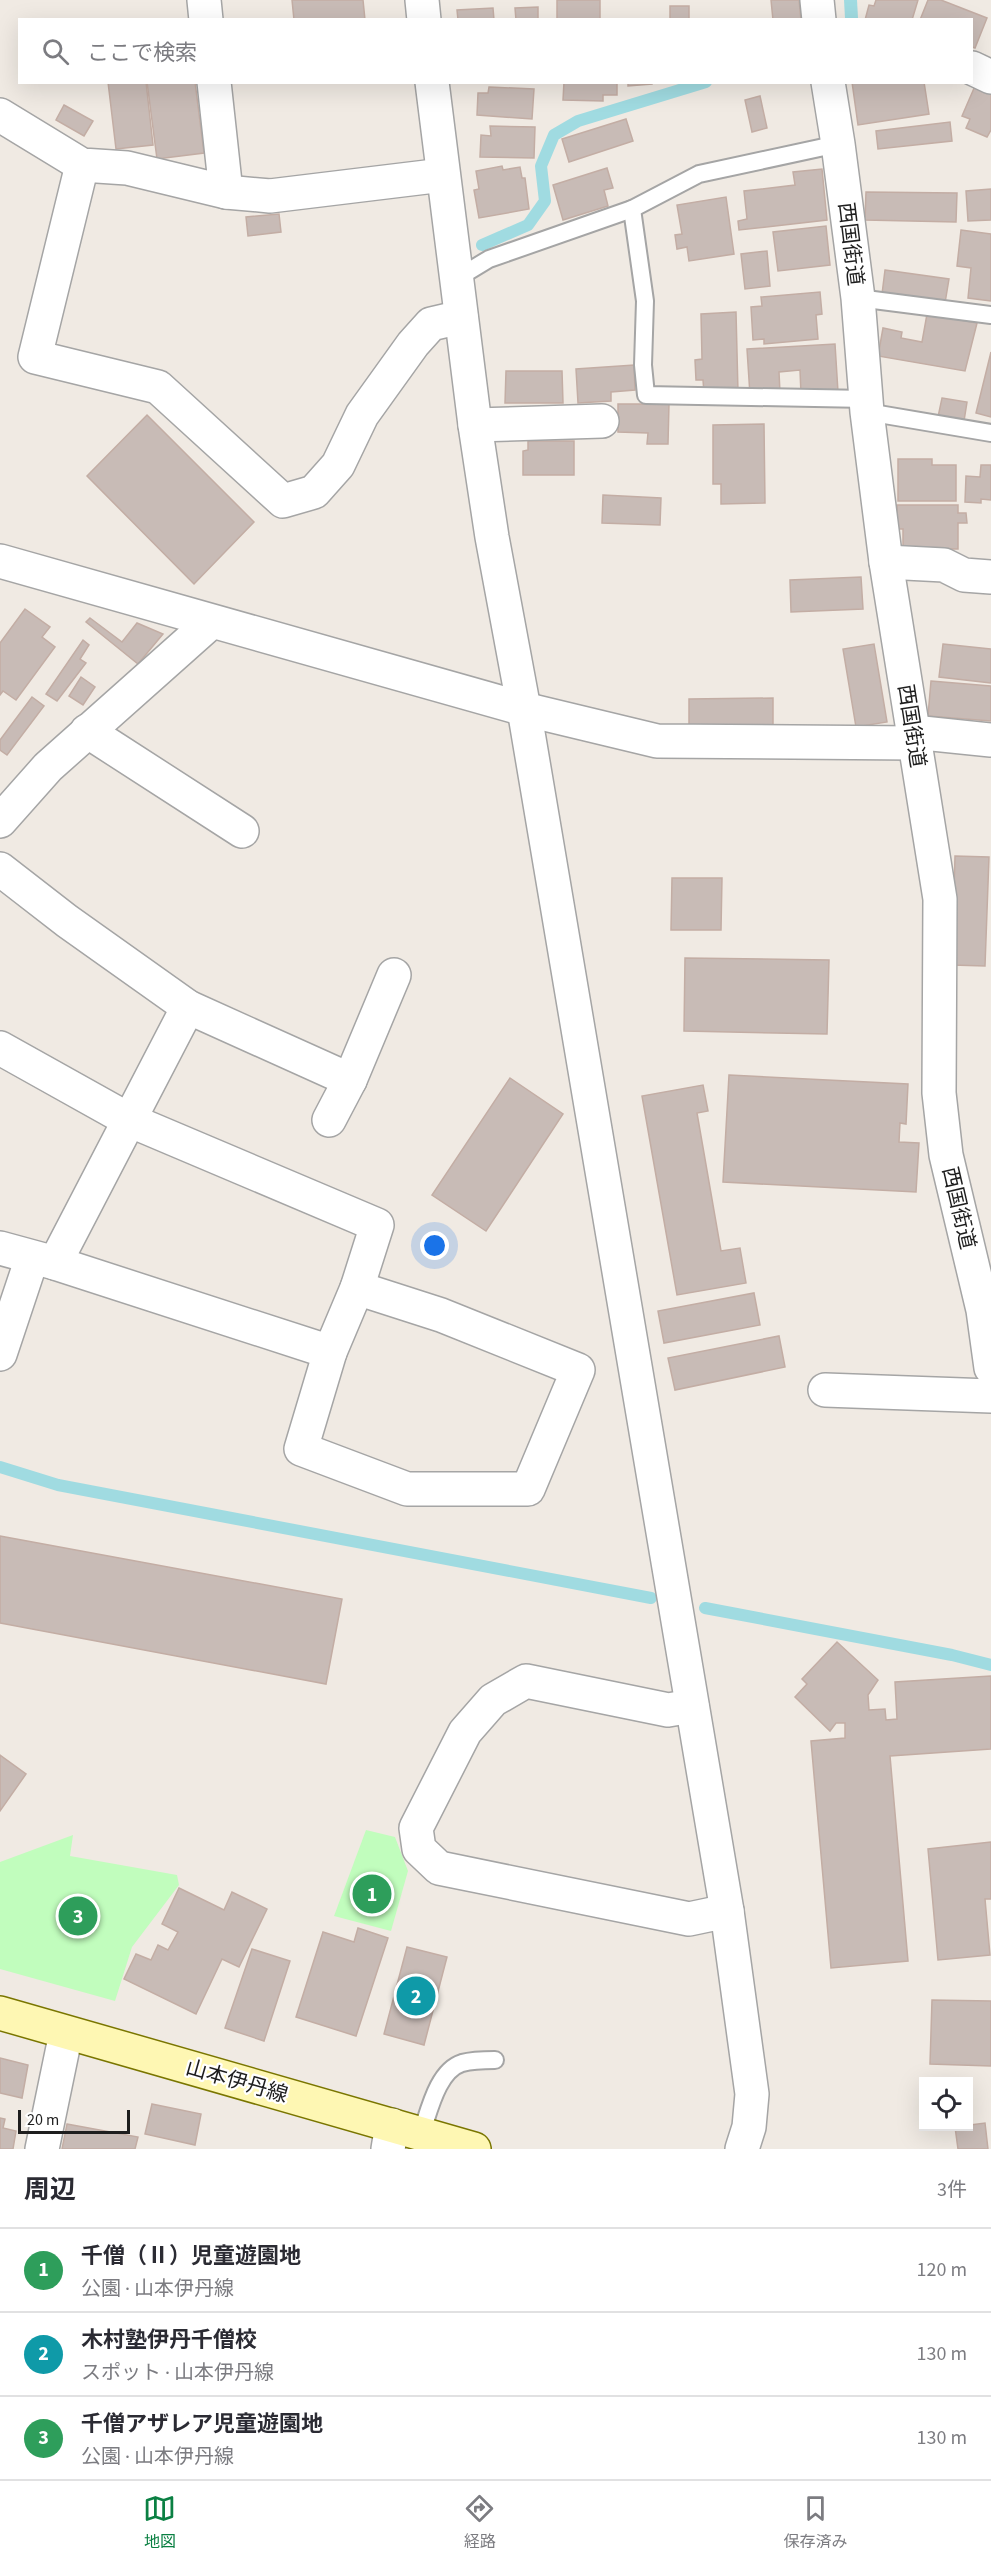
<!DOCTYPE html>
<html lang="ja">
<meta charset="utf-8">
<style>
:root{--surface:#fff;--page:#f7f7f7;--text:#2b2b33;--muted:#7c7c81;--line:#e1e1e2;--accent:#0b8043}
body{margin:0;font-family:"Source Sans 3","Noto Sans JP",sans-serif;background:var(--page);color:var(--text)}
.controls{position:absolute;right:18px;bottom:18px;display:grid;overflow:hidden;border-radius:0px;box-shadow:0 6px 24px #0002}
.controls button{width:54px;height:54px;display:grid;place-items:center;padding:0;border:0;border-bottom:2px solid var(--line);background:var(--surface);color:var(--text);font:30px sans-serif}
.scale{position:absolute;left:18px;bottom:15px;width:112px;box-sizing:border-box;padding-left:6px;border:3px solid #1e1e1e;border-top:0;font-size:16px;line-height:21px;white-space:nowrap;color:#1e1e1e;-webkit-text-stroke:4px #fff;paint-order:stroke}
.you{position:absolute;left:435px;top:1246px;width:21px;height:21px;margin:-15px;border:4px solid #fff;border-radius:50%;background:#1a73e8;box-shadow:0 0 0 9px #1a73e833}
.badge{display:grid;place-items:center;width:39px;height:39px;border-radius:50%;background:var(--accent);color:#fff;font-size:20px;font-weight:700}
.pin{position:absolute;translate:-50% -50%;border:3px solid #fff;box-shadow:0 2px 6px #0006}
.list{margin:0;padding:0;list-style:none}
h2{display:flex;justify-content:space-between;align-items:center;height:78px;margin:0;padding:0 24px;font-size:26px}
h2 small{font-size:20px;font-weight:400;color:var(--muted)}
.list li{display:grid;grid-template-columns:39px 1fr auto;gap:18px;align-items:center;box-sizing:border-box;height:84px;padding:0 24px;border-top:2px solid var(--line)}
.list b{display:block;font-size:22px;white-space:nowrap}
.list p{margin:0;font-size:20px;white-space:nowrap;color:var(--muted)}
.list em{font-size:20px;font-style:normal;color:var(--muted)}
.icon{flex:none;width:33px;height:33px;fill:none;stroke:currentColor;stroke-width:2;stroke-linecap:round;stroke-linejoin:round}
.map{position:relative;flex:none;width:991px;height:2149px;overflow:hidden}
.search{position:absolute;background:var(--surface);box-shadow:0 6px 24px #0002;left:18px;right:18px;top:18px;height:66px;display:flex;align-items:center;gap:15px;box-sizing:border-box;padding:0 21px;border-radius:0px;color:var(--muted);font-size:22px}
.sheet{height:330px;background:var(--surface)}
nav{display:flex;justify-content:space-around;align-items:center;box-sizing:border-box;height:84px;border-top:2px solid var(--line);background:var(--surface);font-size:16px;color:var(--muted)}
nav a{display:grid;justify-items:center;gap:3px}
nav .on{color:var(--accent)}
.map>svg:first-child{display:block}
.park{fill:#c1fdbd}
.water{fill:#a0dbe1}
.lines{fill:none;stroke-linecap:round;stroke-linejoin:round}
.stream{stroke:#a0dbe1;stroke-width:12}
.building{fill:#c8bbb6;stroke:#c3ada4;stroke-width:1.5}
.service-casing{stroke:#a5a5a5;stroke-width:20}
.minor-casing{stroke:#a5a5a5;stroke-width:36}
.secondary-casing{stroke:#7a7600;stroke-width:36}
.service{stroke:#fff;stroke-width:16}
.minor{stroke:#fff;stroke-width:33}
.secondary{stroke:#fef7b3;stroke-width:33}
.labels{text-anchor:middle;stroke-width:4.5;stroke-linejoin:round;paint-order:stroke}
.street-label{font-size:21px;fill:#1e1e1e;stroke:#fff}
</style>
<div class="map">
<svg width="991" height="2149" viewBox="0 0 991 2149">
<rect width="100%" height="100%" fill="#f0eae3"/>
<g class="park">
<path d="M366,1830L395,1837L408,1871L391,1931L334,1916Z"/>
<path d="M73,1835L70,1856L177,1875L179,1885L132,1947L115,2001L0,1969V1862Z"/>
</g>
<path class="water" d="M844,0H857L858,18H845Z"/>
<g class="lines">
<g class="stream">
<path d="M482,245L528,225L545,201L541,166L554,135L578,121L706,82"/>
<path d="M0,1467L58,1485L651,1598"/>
<path d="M705,1608L952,1655L991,1665"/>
</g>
</g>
<g class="building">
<path d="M292,0H363L365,20H294Z"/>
<rect x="557" y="0" width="43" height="20"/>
<path d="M771,0H799L801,20H773Z"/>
<path d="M876,0H918L912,20H865L869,5L874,6Z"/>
<path d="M928,0H941L987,18L975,48L972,47V20H920Z"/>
<rect x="670" y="6" width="19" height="14"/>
<path d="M538,7V20H516L515,8Z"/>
<path d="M493,8L494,20H458L457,10Z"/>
<path d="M108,82H146L153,145L116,149Z"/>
<path d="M147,82H195L204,153L157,159Z"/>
<path d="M564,82H617V95H603V101L563,100Z"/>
<path d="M628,82H652V84L628,86Z"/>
<path d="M852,82H924L929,114L858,125Z"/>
<path d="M975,86L991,93V130L987,137L966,128L970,119L962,116Z"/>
<path d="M489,87L534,89L532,119L477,115L478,93H488Z"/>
<path d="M760,96L767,128L752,132L745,100Z"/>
<path d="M64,105L93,121L84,136L56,120Z"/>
<path d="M626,119L633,141L569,162L562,139Z"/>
<path d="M950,122L952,141L878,149L876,131Z"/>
<path d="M490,126L535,127L534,158L480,157L481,135L491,136Z"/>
<path d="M502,166L503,170L520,167L522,178H525L529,209L479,218L474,190L479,189L476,171Z"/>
<path d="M607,168L613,188L604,190L608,206L563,220L553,185Z"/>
<path d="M822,169L827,220L739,230L738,221L747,219L744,191L795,185L793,172Z"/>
<path d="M991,189V220L968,221L966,191Z"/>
<path d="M866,192L957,193L956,222L865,220Z"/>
<path d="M726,197L734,254L689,261L687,247L677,249L675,235L682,234L677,205Z"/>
<path d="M279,214L281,232L248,236L246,217Z"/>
<path d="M826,226L830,265L778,271L773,232Z"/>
<path d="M961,230L991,234V301L968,298L971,268L957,266Z"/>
<path d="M767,251L770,286L745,289L741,254Z"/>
<path d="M885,270L949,279L945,303L882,294Z"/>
<path d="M820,292L822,314L816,315L818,339L764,344V339L753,340L751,307L762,306L761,297Z"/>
<path d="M736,312L738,392L704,393L703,380H696L695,360L702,359L701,314Z"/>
<path d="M927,314L977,323L965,371L878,356L883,328L902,332L901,338L922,342Z"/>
<path d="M835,344L838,392L801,394L800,370L779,372L780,393L750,395L747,349Z"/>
<path d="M991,352V417L976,413Z"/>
<path d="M634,365L635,390L611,392V401L578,403L576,369Z"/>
<path d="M506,371H562L563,403H505Z"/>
<path d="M942,398L967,402L964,421L938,417Z"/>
<path d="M618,404H669L668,444H647L648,433L618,432Z"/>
<path d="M147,415L254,522L194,584L87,476Z"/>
<path d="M764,424L765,503L721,504V484H713V425Z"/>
<path d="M528,441H574V475H523V451L528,450Z"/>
<path d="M898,459H932V465H956V501H898Z"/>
<path d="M981,465H991V500L981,499V503L965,502L966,476L980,477Z"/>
<path d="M603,495L661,498L660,525L602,523Z"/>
<path d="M897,505H958V513H966L967,523H958V549H903V529H897Z"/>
<path d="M861,577L863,609L791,612L790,580Z"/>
<path d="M25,609L50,627L42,637L55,647L16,700L3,691L0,695V643Z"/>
<path d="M90,618L122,642L137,623L163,634L138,664L86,622Z"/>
<path d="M83,640L89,645L80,659L86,663L57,701L46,694Z"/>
<path d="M874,644L887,722L856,727L843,649Z"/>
<path d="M943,644L991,649V683L939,677Z"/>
<path d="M81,677L95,687L83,705L69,696Z"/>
<path d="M931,681L991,686V721L928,716Z"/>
<path d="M32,697L44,706L7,755L0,750V740Z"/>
<path d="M773,698V728L689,730V699Z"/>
<path d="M955,856L989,857L985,966L952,965Z"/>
<path d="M672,878H722L721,930H671Z"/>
<path d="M685,958L829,960L827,1034L684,1031Z"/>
<path d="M729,1075L908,1084L906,1124L900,1123L899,1142L919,1143L916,1192L723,1182Z"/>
<path d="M510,1078L563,1114L486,1231L432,1195Z"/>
<path d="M703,1085L708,1111L697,1113L721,1251L740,1248L746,1283L677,1295L642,1096Z"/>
<path d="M754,1293L760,1325L664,1343L658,1311Z"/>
<path d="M779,1336L785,1367L675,1390L668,1358Z"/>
<path d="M0,1536L342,1599L326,1684L0,1623Z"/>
<path d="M837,1642L878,1680L868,1695L869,1710L885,1709L886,1720L897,1719L895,1682L991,1676V1749L890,1756L908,1961L831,1968L811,1741L845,1738V1723H836L830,1731L795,1697L807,1684L802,1679Z"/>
<path d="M0,1755L26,1774L0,1811Z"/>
<path d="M991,1842V1899H985L990,1955L938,1960L928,1849Z"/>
<path d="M179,1888L224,1910L232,1892L267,1909L239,1967L222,1959L196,2014L124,1979L136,1954L151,1960L158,1945L168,1950L178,1932L162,1924Z"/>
<path d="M358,1928L388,1938L356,2036L296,2017L323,1932L354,1942Z"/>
<path d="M407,1947L447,1957L424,2045L384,2034Z"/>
<path d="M252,1949L290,1961L264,2041L225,2028Z"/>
<path d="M932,2000L991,2001V2066L930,2064Z"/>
<path d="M0,2058L28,2065L22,2098L0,2093Z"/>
<path d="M152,2104L201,2114L195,2145L145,2134Z"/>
<path d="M0,2118L5,2119L3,2128L16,2131L13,2149H0Z"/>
<path d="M985,2123L988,2149H958L955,2127Z"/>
<path d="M67,2124L138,2137L135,2149H62Z"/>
</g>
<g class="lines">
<g class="service-casing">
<g id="service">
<path d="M632,209L645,301L643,365L646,395L867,399"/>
<path d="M456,279L489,259L632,209L699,174L838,144"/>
<path d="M858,298L991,315"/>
<path d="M867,412L991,433"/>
<path d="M421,2134C429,2112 437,2071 462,2063C473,2060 484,2060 495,2060"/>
</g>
</g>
<g class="minor-casing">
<g id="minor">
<path d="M204,0L206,20"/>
<path d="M422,0L424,20"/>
<path d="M817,0L819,20"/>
<path d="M972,68L991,77"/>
<path d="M432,82L475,425L492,537L524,709L727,1911L752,2094L749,2127L742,2149"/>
<path d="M828,82L838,144L858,298L867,412L886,562L940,899L939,1093L946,1155L983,1310L991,1368"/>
<path d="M0,115L82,165L127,168L226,192L214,82"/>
<path d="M82,165L35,357L158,387L283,501L314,492L338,465L362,415L413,344L431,324L461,317"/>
<path d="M226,192L270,196L443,175"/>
<path d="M475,425L602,421"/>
<path d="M0,561L524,709L657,741L915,743"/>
<path d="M886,562L944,565L964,575L991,577"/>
<path d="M87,731L242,831"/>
<path d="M913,732L991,740"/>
<path d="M0,821L48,767L211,622"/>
<path d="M0,869L67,921L188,1007L350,1080"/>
<path d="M0,1048L129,1120L377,1225L357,1288L330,1352L55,1263L0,1248"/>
<path d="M329,1120L350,1080L394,975"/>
<path d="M55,1263L188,1007"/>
<path d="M330,1352L301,1449L407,1489H528L578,1370L441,1315L357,1288"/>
<path d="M0,1354L32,1258"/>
<path d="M825,1390L991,1396"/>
<path d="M692,1706L668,1710L526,1681L493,1700L465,1732L416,1828L419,1849L439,1868L689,1919L727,1911"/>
<path d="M42,2149L66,2033"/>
<path d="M388,2149L392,2125"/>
</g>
</g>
<g class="secondary-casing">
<path id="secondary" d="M0,2013L474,2149"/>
</g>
<use href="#service" class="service"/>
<use href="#minor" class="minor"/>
<use href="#secondary" class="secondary"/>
</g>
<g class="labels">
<g class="street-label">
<text transform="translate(851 244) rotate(83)" y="7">西国街道</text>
<text transform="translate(912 726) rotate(81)" y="7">西国街道</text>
<text transform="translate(959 1208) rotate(77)" y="7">西国街道</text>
<text transform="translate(237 2081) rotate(16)" y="7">山本伊丹線</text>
</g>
</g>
</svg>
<div class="controls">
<button><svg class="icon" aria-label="locate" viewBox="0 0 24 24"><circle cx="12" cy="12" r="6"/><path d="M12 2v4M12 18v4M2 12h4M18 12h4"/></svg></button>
</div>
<div class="scale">20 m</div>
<div class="you"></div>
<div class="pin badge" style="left:372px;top:1894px;background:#2e9e5b">1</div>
<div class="pin badge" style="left:416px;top:1996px;background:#0f9aa8">2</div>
<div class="pin badge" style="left:78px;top:1916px;background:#2e9e5b">3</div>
<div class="search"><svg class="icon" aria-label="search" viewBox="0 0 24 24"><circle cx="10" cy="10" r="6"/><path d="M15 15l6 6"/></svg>ここで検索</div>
</div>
<section class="sheet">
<h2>周辺<small>3件</small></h2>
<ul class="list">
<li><span class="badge" style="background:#2e9e5b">1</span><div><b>千僧（Ⅱ）児童遊園地</b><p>公園 · 山本伊丹線</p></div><em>120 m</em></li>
<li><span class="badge" style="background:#0f9aa8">2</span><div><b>木村塾伊丹千僧校</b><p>スポット · 山本伊丹線</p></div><em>130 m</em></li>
<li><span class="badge" style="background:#2e9e5b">3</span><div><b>千僧アザレア児童遊園地</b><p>公園 · 山本伊丹線</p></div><em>130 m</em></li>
</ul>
</section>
<nav>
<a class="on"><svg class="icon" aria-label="map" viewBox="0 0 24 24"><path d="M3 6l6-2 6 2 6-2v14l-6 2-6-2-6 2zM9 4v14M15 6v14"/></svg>地図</a>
<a><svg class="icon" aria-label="directions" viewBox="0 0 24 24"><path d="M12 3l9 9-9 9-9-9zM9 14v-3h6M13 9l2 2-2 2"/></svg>経路</a>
<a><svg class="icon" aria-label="saved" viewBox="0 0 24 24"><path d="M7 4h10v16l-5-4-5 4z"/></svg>保存済み</a>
</nav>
